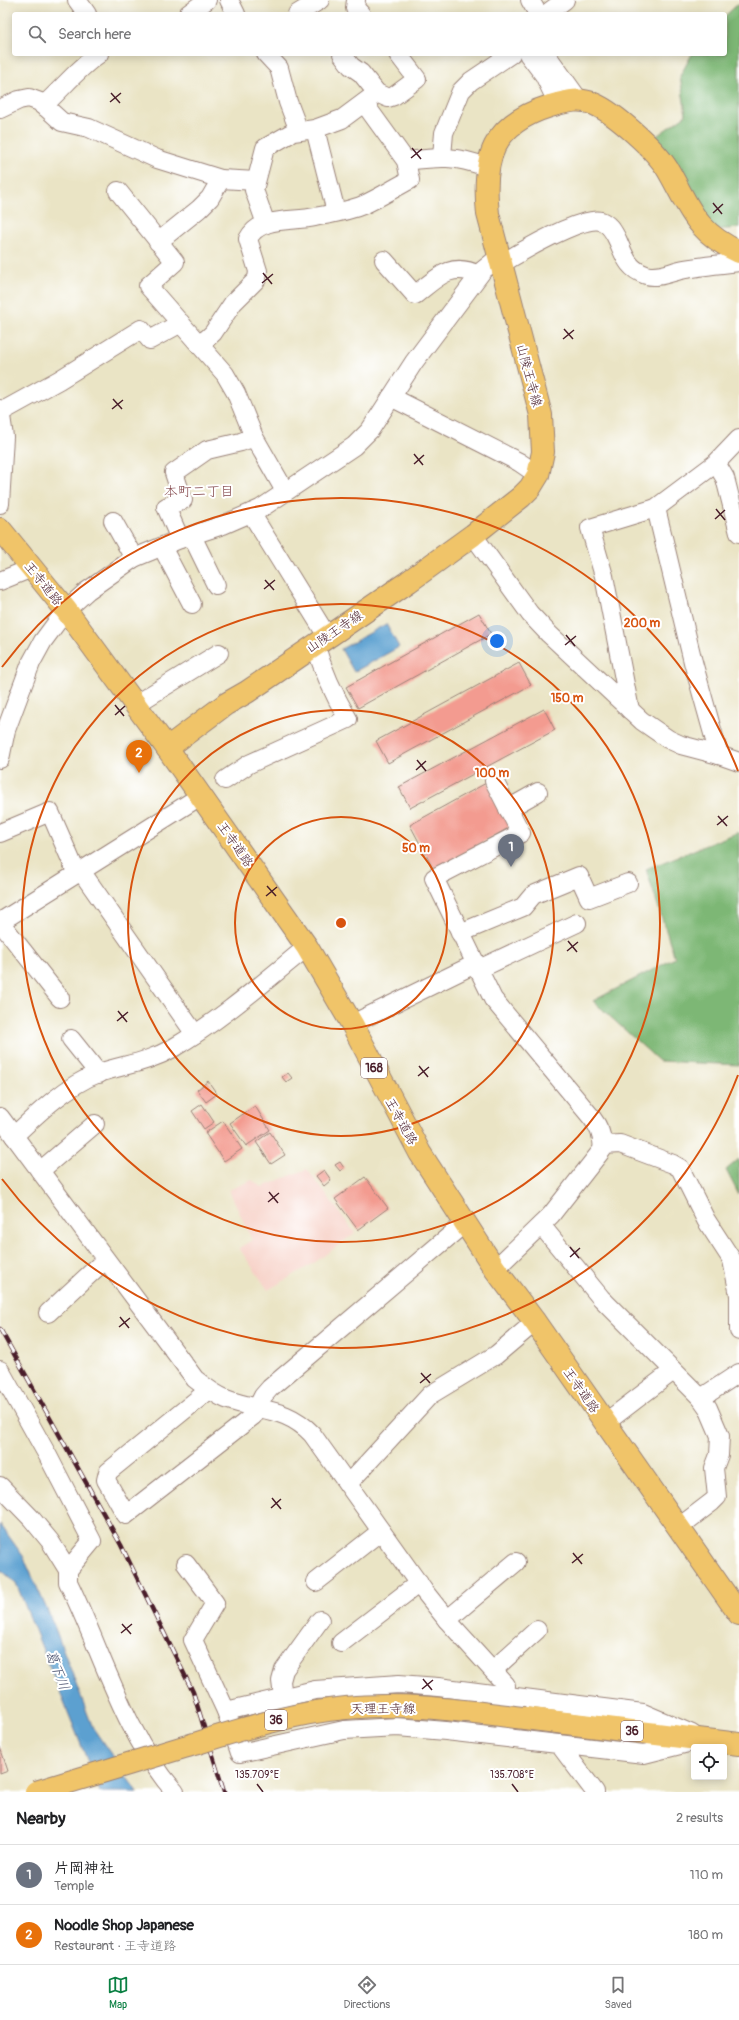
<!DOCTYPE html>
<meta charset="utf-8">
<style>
:root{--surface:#fff;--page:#f2f2f2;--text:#202124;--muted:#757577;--line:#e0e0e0;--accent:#0b8043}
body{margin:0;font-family:Pangolin,"Klee One",sans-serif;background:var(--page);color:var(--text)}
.controls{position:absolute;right:12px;bottom:12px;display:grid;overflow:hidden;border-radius:4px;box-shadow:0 2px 10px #0003}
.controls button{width:36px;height:36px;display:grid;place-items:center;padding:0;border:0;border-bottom:1px solid var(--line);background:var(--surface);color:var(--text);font:20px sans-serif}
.you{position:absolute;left:497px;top:641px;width:14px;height:14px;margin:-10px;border:3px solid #fff;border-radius:50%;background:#1a73e8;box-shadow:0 0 0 6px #1a73e833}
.badge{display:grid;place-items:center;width:26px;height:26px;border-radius:50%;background:var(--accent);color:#fff;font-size:13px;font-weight:700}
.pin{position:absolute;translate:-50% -33px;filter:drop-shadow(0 1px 2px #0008)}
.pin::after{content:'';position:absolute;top:21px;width:14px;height:12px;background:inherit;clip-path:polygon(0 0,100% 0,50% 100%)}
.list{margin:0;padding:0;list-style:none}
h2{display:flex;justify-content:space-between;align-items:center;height:52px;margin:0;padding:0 16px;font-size:17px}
h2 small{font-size:13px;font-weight:400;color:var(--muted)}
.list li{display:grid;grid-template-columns:26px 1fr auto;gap:12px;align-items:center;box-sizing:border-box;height:60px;padding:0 16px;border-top:1px solid var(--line)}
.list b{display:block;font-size:15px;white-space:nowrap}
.list p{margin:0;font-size:13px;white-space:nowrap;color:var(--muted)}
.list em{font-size:13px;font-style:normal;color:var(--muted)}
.icon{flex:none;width:22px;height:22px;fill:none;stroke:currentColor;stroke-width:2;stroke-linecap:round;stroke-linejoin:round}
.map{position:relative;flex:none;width:739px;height:1792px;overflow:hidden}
.search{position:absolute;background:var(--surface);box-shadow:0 2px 10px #0003;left:12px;right:12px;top:12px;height:44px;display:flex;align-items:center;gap:10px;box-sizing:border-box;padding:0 14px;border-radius:4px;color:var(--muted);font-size:15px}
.sheet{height:172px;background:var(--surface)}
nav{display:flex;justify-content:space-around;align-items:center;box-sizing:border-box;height:56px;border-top:1px solid var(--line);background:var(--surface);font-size:11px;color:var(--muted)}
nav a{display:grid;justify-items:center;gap:2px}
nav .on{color:var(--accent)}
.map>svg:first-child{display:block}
.built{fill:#f7d1c7}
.forest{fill:#7db775;stroke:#646b50}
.water{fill:#5ba0d0;stroke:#52607e}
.building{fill:#f39b90}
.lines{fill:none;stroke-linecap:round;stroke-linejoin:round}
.minor-casing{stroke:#9a8278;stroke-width:20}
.major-casing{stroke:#9a8278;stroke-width:24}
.highway-casing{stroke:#9a8278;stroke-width:24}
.minor{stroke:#fff;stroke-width:18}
.major{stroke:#f0c469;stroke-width:22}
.highway{stroke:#f0c469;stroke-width:22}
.rail-casing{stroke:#4a1f2b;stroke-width:4.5}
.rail{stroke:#fff;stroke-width:3;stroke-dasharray:9;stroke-linecap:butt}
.major-bridge-casing{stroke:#9a8278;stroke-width:24;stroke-linecap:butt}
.major-bridge{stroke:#f0c469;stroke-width:22}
.ticks{fill:none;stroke:#4a1f2b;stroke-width:1.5}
.ring{fill:none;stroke:#d8530f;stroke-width:2}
.labels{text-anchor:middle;stroke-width:4;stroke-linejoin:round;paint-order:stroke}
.shield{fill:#fff;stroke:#80626b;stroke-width:1}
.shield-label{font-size:12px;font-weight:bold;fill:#4a1f2b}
.street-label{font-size:13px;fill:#4a1f2b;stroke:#fff}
.neighbourhood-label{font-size:14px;fill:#854a4e;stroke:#fff}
.water-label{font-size:14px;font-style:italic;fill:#525975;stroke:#fff}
.ticks-label{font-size:10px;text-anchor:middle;fill:#4a1f2b;stroke:#fff;stroke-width:4;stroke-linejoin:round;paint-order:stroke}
.centre{fill:#d8530f;stroke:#fff;stroke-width:2}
.ring-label{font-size:12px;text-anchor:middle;font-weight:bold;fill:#d8530f;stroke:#fff;stroke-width:4;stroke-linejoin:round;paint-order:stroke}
</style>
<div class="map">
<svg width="739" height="1792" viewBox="0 0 739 1792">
<rect width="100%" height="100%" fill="#fff"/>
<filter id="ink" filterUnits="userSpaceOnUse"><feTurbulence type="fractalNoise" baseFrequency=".025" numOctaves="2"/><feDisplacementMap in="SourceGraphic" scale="8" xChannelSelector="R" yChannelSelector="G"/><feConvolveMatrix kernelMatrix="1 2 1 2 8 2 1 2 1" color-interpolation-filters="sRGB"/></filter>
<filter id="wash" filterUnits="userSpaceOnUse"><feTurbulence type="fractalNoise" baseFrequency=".012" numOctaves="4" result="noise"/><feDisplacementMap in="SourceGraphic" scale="16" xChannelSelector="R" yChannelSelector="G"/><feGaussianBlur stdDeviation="0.9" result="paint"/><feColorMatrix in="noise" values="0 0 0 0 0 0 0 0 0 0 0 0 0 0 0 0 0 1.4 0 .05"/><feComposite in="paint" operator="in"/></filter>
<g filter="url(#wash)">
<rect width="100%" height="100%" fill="#eae4c5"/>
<path class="built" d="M307,1169L355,1233L314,1263L268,1290L239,1248L252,1240L229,1190L252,1180L262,1187Z"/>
<g class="forest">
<path d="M739,3V228L714,230L651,140L686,115L680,76L692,54H725V16Z"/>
<path d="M739,832V1065L659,1061L593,1001L675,958L646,869Z"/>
<path d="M739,1159V1195L726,1170Z"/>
</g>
<g class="water">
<path d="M386,624L399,647L354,672L341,649Z"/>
<path d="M0,1524L23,1556L53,1623L93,1728L137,1792H100L16,1583L0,1569Z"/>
</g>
<g id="blocks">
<g class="building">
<path d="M479,613L491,634L358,708L346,687Z"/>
<path d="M519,663L531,685L388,763L376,741Z"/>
<path d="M544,709L555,730L410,808L399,787Z"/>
<path d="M488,782L512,826L434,870L410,825Z"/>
<path d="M288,1073L292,1078L286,1082L282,1077Z"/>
<path d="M208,1081L217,1094L206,1102L197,1090Z"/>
<path d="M202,1104L214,1122L204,1129L192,1111Z"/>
<path d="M255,1106L270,1130L246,1146L230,1123Z"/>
<path d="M223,1121L242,1149L224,1161L205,1133Z"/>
<path d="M270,1132L285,1155L271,1164L256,1142Z"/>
<path d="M340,1162L344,1168L340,1171L335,1165Z"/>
<path d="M324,1170L331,1180L324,1186L316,1176Z"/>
<path d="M365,1177L388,1208L358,1230L335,1199Z"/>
<path d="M0,1747L8,1771L0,1774Z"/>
</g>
</g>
</g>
<g filter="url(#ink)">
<use href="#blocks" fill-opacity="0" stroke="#9a8278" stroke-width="1"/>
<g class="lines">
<g class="minor-casing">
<g id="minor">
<path d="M77,0L87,14"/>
<path d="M229,0L236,14"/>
<path d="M356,0L355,8L361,14"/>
<path d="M530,0L538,14"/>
<path d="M188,14L207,0"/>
<path d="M297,14L320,0"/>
<path d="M546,14L565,0"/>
<path d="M266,54L279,68L288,102L299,131"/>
<path d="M342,54L351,66L361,73L377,93L388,98L394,96L417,79L398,54"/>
<path d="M528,54L544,75L558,104"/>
<path d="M546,54L579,100"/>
<path d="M43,106C62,89 78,68 99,54"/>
<path d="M0,109L19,100L29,98L40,102L62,122L89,128L157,159L221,179L256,181"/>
<path d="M315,129L336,212"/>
<path d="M442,156L444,133L461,91L471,81L511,54"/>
<path d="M406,161C439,157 454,155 486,167"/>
<path d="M118,191L175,262L148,286L225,374L236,393L254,437L285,491"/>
<path d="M266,224L254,190L265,148L293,132L315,129L342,119L377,93"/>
<path d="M158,242L199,209L210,198L221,179"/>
<path d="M384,260L415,295C437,278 450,261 479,275"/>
<path d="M501,264C519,253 581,216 601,221C609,224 615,234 618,241C625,257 628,269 646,275C659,279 672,271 685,269C703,266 721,264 739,262"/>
<path d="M200,345L213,333L233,303L257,279L258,271L248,239C259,216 293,222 315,217C330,214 349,211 363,205C379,198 394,188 410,180L406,161L364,103"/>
<path d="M391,397L519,462L538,475"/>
<path d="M0,409L4,437L0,504"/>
<path d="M1,412L59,380L141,329L150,340L181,323"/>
<path d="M716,463L725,478L739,533"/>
<path d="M656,508L693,662L719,755"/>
<path d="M251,513L327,636"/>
<path d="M113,521L134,558"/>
<path d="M473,535L530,614L549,634L642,721L668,739L681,745L719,755L739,762"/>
<path d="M192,536L216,585"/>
<path d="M180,539L166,507L183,500L174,473L207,450L241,442L254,437"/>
<path d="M162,547L192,604"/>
<path d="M0,581L32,568"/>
<path d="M136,704L219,653"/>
<path d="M630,710L604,576L590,528L656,508L716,463L739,439"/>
<path d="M0,759L6,730L31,663L43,641L66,610L87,591L134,558L180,539L223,525L260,509L354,446L370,430L414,362L483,270L499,257"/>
<path d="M225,780L249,764L348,719C334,695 323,671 315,644"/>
<path d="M494,781L521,833L434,878L493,999L592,1118C599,1127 604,1138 602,1150L551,1215L495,1269"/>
<path d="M508,809L538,792"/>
<path d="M0,833L50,812L77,874"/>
<path d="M81,871L195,1034"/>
<path d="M0,922L202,795"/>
<path d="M0,922L60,998"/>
<path d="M460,933L523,907L533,895L579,876L589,898L628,883"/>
<path d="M477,970L577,923"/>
<path d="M352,1024L475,964"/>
<path d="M71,1039L99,1074"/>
<path d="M0,1117L195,1379C205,1387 214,1394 226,1399C259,1412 285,1406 312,1434L424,1591L447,1620L506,1685L504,1737"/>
<path d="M14,1136C38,1113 67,1085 99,1073C126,1064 147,1063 173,1048C221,1020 264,982 307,947"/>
<path d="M603,1145L620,1144L673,1164L680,1168L706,1220L732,1260L739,1295"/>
<path d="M40,1171L95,1124"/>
<path d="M541,1225L601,1298L701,1398L708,1408L720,1436L719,1455L714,1468L717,1497L712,1502L678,1528"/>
<path d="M739,1297V1331"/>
<path d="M48,1313L105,1260"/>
<path d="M0,1370L48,1456L92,1541L68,1570"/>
<path d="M209,1390L108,1472L106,1480L126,1515L253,1416L263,1396L270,1388L466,1222"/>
<path d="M701,1398L739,1373"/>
<path d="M605,1423L673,1371"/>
<path d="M348,1484L430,1395L496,1355L535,1322"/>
<path d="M0,1486L31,1518L50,1541L68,1570V1582C102,1651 124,1734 175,1792"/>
<path d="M186,1564L215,1603L193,1640L226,1711L240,1753L344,1730L397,1727L446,1731L644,1754L696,1741"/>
<path d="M316,1582L381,1531"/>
<path d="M447,1620L516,1562"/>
<path d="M341,1643L419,1583"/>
<path d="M493,1670L537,1630"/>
<path d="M283,1697L281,1681L284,1670L320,1620"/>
<path d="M226,1711L315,1690L399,1684L438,1687L643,1713L692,1734"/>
<path d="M559,1744L595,1792"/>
</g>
</g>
<g class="major-casing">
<g id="major">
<path d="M167,748L226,704L247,692L408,582L473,535L521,497L530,488L538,475L543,452L541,415L488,214C482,158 492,124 550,106C565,102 579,97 594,104C615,113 656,150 668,170C690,208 695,232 739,252"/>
<path d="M524,1718L739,1744"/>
</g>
</g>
<g class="highway-casing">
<path id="highway" d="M0,529L66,610L167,748L307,947L352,1024L420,1153L495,1269L535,1322L739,1614"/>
</g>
<use href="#minor" class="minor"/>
<use href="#major" class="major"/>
<use href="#highway" class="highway"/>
<g class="rail-casing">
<path id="rail" d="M0,1329L121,1545L193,1692L224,1792"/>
</g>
<use href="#rail" class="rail"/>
<g class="major-bridge-casing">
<path id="major-bridge" d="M36,1792C85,1777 135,1762 184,1747C237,1731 290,1713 346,1708C405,1702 465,1711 524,1718"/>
</g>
<use href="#major-bridge" class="major-bridge"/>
</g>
</g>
<path class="ticks" d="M111,93L120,103M110,102L121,93M412,148L421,159M411,158L422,149M713,203L722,214M713,213L723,204M263,273L272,284M262,283L273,274M564,329L573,339M563,339L574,330M113,399L122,409M112,409L123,400M414,454L423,465M414,464L424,455M716,509L725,520M715,519L725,510M265,580L274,590M264,589L275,580M566,635L575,646M565,645L576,636M115,705L124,716M115,715L125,706M417,760L426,771M416,770L426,761M718,816L727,826M717,825L728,816M267,886L276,896M266,896L277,887M568,941L577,952M567,951L578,942M118,1011L127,1022M117,1021L128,1012M419,1066L428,1077M418,1076L429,1067M269,1192L278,1203M268,1202L279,1193M570,1247L579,1258M570,1257L580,1248M120,1317L129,1328M119,1327L130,1318M421,1373L430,1383M420,1383L431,1374M272,1498L281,1509M271,1508L281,1499M573,1553L582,1564M572,1563L583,1554M122,1624L131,1634M121,1633L132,1624M423,1679L432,1690M422,1689L433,1680M257,1784L263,1792M512,1784L518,1792"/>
<g class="ring">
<circle cx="341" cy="923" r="106"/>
<circle cx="341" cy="923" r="213"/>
<circle cx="341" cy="923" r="319"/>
<path d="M738 1075A425 425 0 0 1 2 1179M2 667A425 425 0 0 1 738 771"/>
</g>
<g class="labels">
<g class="shield">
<rect x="361" y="1058" width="26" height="20" rx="3"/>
<rect x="265" y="1710" width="22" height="20" rx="3"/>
<rect x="621" y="1721" width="22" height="20" rx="3"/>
</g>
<g class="shield-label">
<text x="374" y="1072">168</text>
<text x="276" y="1724">36</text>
<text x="632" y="1735">36</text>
</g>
<g class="street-label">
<text transform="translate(530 375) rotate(75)" y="5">山陵王寺線</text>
<text transform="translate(44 583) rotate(51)" y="5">王寺道路</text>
<text transform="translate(334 631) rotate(-34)" y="5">山陵王寺線</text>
<text transform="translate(236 844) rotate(55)" y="5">王寺道路</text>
<text transform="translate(402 1121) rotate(61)" y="5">王寺道路</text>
<text transform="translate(582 1390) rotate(55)" y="5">王寺道路</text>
<text x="383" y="1713">天理王寺線</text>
</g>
<g class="neighbourhood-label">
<text x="199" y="496">本町二丁目</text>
</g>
<g class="water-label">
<text transform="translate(58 1670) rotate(69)" y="5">葛下川</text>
</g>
</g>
<g class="ticks-label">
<text x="257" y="1778">135.709°E</text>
<text x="512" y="1778">135.708°E</text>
</g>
<circle cx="341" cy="923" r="6" class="centre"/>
<g class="ring-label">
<text x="642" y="627">200 m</text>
<text x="567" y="702">150 m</text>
<text x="492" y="777">100 m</text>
<text x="416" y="852">50 m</text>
</g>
</svg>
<div class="controls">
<button><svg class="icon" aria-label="locate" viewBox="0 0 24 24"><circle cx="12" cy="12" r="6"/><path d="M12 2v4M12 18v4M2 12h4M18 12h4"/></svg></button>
</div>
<div class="you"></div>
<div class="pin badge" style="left:511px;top:867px;background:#6b7280">1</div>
<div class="pin badge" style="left:139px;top:773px;background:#e8710a">2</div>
<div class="search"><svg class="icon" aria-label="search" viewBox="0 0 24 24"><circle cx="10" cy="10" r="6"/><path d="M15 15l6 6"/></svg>Search here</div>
</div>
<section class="sheet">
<h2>Nearby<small>2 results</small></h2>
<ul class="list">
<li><span class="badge" style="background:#6b7280">1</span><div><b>片岡神社</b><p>Temple</p></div><em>110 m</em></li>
<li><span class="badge" style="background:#e8710a">2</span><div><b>Noodle Shop Japanese</b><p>Restaurant · 王寺道路</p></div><em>180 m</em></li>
</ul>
</section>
<nav>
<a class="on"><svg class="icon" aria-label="map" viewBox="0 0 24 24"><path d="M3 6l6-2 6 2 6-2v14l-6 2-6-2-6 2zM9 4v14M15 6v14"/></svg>Map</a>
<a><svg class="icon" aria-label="directions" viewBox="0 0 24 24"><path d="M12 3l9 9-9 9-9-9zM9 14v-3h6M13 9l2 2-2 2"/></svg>Directions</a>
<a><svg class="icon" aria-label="saved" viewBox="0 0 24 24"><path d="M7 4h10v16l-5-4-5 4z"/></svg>Saved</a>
</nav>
